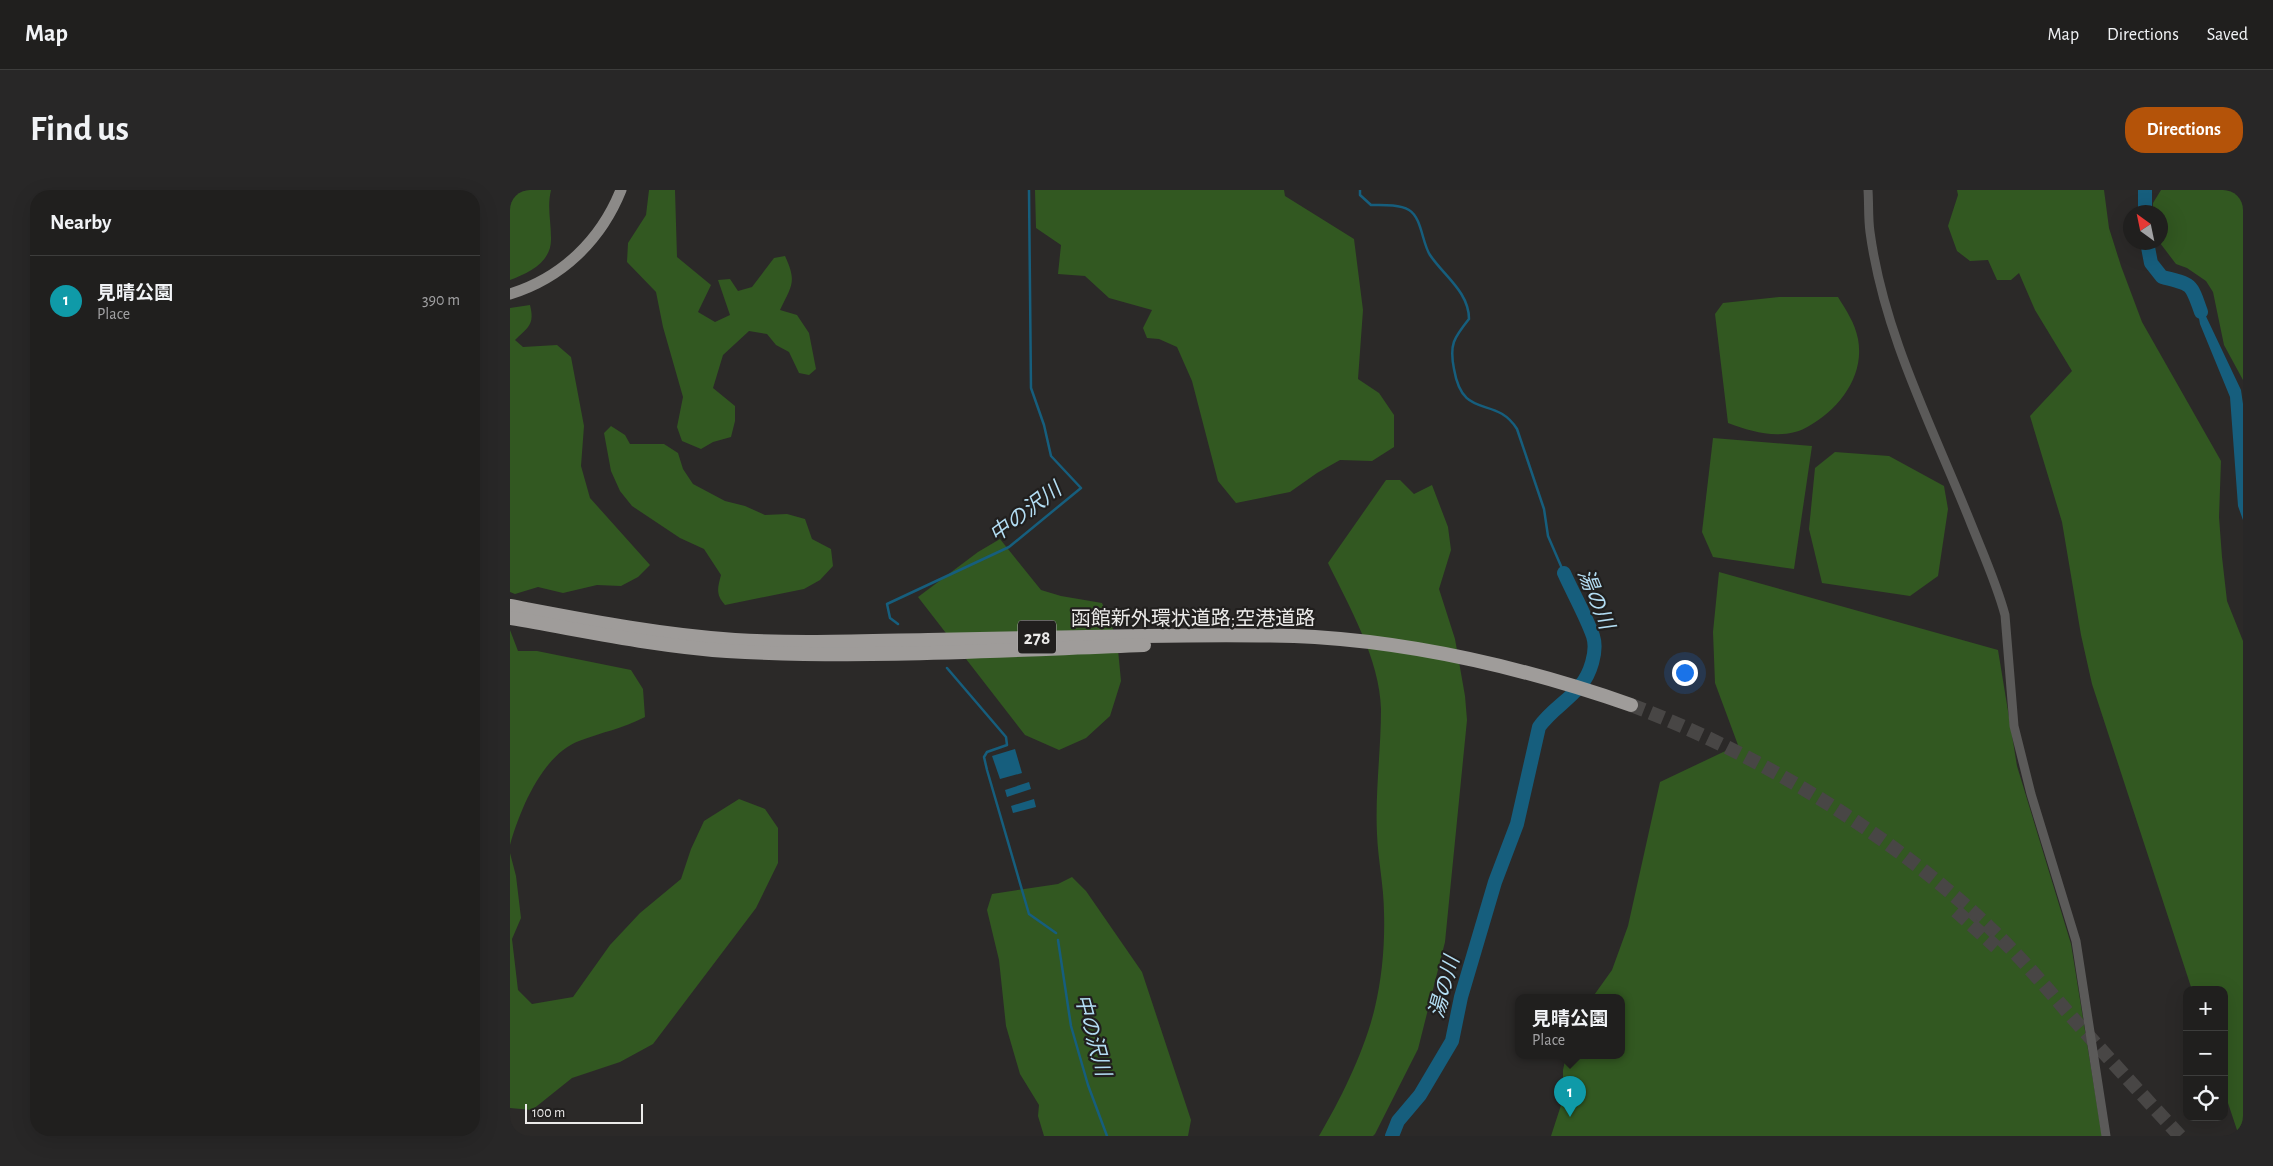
<!DOCTYPE html>
<meta charset="utf-8">
<style>
:root{--surface:#201f1e;--page:#282727;--text:#f1f3f6;--muted:#a2a2a4;--line:#3d3d3c;--accent:#b45309}
body{margin:0;font-family:"Alegreya Sans","Noto Sans JP",sans-serif;background:var(--page);color:var(--text)}
.controls{position:absolute;right:15px;bottom:15px;display:grid;overflow:hidden;border-radius:10px;box-shadow:0 5px 20px #0002}
.controls button{width:45px;height:45px;display:grid;place-items:center;padding:0;border:0;border-bottom:1px solid var(--line);background:var(--surface);color:var(--text);font:25px sans-serif}
.compass{position:absolute;left:1613px;top:15px;width:45px;height:45px;border-radius:50%;background:var(--surface);box-shadow:0 5px 20px #0002;rotate:327deg}
.scale{position:absolute;left:15px;bottom:12px;width:118px;box-sizing:border-box;padding-left:5px;border:2px solid #ebeae9;border-top:0;font-size:14px;line-height:18px;white-space:nowrap;color:#ebeae9;-webkit-text-stroke:4px #211f1e;paint-order:stroke}
.you{position:absolute;left:1174px;top:482px;width:18px;height:18px;margin:-12px;border:4px solid #fff;border-radius:50%;background:#1a73e8;box-shadow:0 0 0 8px #1a73e833}
.badge{display:grid;place-items:center;width:32px;height:32px;border-radius:50%;background:var(--accent);color:#fff;font-size:16px;font-weight:700}
.pin{position:absolute;translate:-50% -41px;filter:drop-shadow(0 1px 2px #0008)}
.pin::after{content:'';position:absolute;top:26px;width:18px;height:15px;background:inherit;clip-path:polygon(0 0,100% 0,50% 100%)}
.popup{position:absolute;left:1005px;top:804px;width:110px;height:65px;box-sizing:border-box;display:grid;place-content:center;border-radius:10px;background:var(--surface);filter:drop-shadow(0 1px 4px #0005);font-size:16px;white-space:nowrap;color:var(--muted)}
.popup b{font-size:19px;color:var(--text)}
.popup::after{content:'';position:absolute;left:50%;top:100%;margin-left:-10px;border:10px solid transparent;border-top-color:var(--surface)}
.list{margin:0;padding:0;list-style:none}
h2{display:flex;justify-content:space-between;align-items:center;height:65px;margin:0;padding:0 20px;font-size:21px}
h2 small{font-size:16px;font-weight:400;color:var(--muted)}
.list li{display:grid;grid-template-columns:32px 1fr auto;gap:15px;align-items:center;box-sizing:border-box;height:90px;padding:0 20px;border-top:1px solid var(--line)}
.list b{display:block;font-size:19px;white-space:nowrap}
.list p{margin:0;font-size:16px;white-space:nowrap;color:var(--muted)}
.list em{font-size:16px;font-style:normal;color:var(--muted)}
.icon{flex:none;width:28px;height:28px;fill:none;stroke:currentColor;stroke-width:2;stroke-linecap:round;stroke-linejoin:round}
.map{position:relative;flex:none;width:1733px;height:946px;overflow:hidden;border-radius:20px}
header{display:flex;align-items:center;gap:30px;box-sizing:border-box;height:70px;padding:0 25px;background:var(--surface);border-bottom:1px solid var(--line)}
header strong{font-size:24px}
nav{display:flex;gap:28px;margin-inline-start:auto;font-size:18px}
.intro{display:flex;align-items:center;justify-content:space-between;box-sizing:border-box;height:120px;padding:0 30px}
h1{margin:0;font-size:35px}
.button{padding:12px 22px;border-radius:20px;background:var(--accent);color:#fff;font-size:18px;font-weight:700}
main{display:flex;gap:30px;padding:0 30px}
aside{flex:1;background:var(--surface);border-radius:20px;box-shadow:0 5px 20px #0002}
.map>svg:first-child{display:block}
.green{fill:#325821}
.water{fill:#165e7d}
.lines{fill:none;stroke-linecap:round;stroke-linejoin:round}
.stream{stroke:#165e7d;stroke-width:2.5}
.river{stroke:#165e7d;stroke-width:14}
.highway-tunnel{stroke:#484645;stroke-width:14;stroke-dasharray:14 7;stroke-linecap:butt}
.minor{stroke:#5b5a59;stroke-width:9}
.major{stroke:#8c8a88;stroke-width:11}
.highway{stroke:#9f9c9a;stroke-width:14}
.labels{text-anchor:middle;stroke-width:4.5;stroke-linejoin:round;paint-order:stroke}
.shield{fill:#211f1e;stroke:#aeadac;stroke-width:1}
.shield-label{font-size:19px;font-weight:bold;fill:#ebeae9}
.street-label{font-size:20px;fill:#ebeae9;stroke:#211f1e}
.water-label{font-size:21px;font-style:italic;fill:#b3ddf3;stroke:#211f1e}
</style>
<header>
<strong>Map</strong>
<nav><a>Map</a><a>Directions</a><a>Saved</a></nav>
</header>
<div class="intro"><h1>Find us</h1><a class="button">Directions</a></div>
<main>
<aside>
<h2>Nearby<small></small></h2>
<ul class="list">
<li><span class="badge" style="background:#0f9aa8">1</span><div><b>見晴公園</b><p>Place</p></div><em>390 m</em></li>
</ul>
</aside>
<div class="map">
<svg width="1733" height="946" viewBox="0 0 1733 946">
<rect width="100%" height="100%" fill="#2b2928"/>
<g class="green">
<path d="M0,0H41C37,17 41,31 41,48C42,72 19,83 0,90Z"/>
<path d="M139,0H165L167,67L201,95L188,122L205,132L220,125L208,90L220,89L228,101L242,97L264,68L275,66C287,92 282,95 270,120L287,125L299,143L306,179L299,185L289,183L279,162L266,155L257,144L239,141L213,165L203,198L225,216V231L221,247L203,252L191,259L172,251L167,237L173,207L153,137L146,102L117,72L118,53L136,25Z"/>
<path d="M525,0H774L775,6L844,49L853,120L848,189L869,203L884,225V257L862,271L830,270L807,283L780,302L726,313L708,291L682,191L667,157L649,149L637,148L633,138L642,120L599,108L575,86L548,84L551,55L526,38Z"/>
<path d="M1447,0H1594L1599,38L1611,76L1632,132L1711,271L1709,327L1712,367L1717,411L1733,451V946H1729L1714,901V800H1682L1582,494L1571,445L1552,332L1520,226L1562,181L1525,120L1509,83L1501,90H1487L1478,70L1460,71L1447,61L1438,36L1448,5Z"/>
<path d="M1651,0H1733V190L1714,155L1703,102L1696,91L1677,78L1666,74L1650,53V22H1643V13Z"/>
<path d="M1269,107H1328C1336,120 1345,133 1348,149C1355,186 1329,219 1299,236C1295,238 1290,241 1285,242C1262,248 1240,241 1218,233L1205,124L1213,113Z"/>
<path d="M20,115C25,135 18,137 5,150L13,157L47,155L61,167L74,236L71,276L80,308L140,375L128,387L111,396L87,395L53,403L28,397L5,404L0,402V118Z"/>
<path d="M101,236L115,245L120,254H154L168,263L173,279L183,294L215,311L235,316L255,325L277,324L295,329L302,349L321,359L323,376L310,390L294,399L215,415C205,404 208,397 211,385L194,359L170,348L122,316L110,301L101,281L94,243Z"/>
<path d="M1203,248L1302,256L1284,379L1203,367L1192,342Z"/>
<path d="M1325,262L1379,266L1434,296L1438,319L1428,386L1400,406L1312,393L1299,339L1305,278Z"/>
<path d="M876,290H890L904,304L922,295L938,337L941,360L929,399L945,449L955,506L957,530L935,752L908,859L865,944L863,946H809C831,909 855,860 865,817C872,788 875,754 874,723C874,697 868,670 867,644C865,602 871,560 871,519C870,470 839,416 818,373Z"/>
<path d="M490,349L531,400L551,406L592,413L607,449L611,491L600,526L576,548L549,560L515,545L408,407L468,362Z"/>
<path d="M1209,382L1488,460L1507,576L1561,754L1592,946H1041L1053,909V880L1056,866H1111V808H1082L1102,780L1118,736L1150,592L1228,555L1205,493L1203,442Z"/>
<path d="M0,440L8,461H27L121,480L133,499L135,527C112,539 92,542 69,551C32,565 10,620 0,655Z"/>
<path d="M229,609L255,619L268,638V673L246,718L143,854L110,872L62,888L22,920L0,918V663L6,686L11,728L2,749L8,800L22,814L63,807L100,755L130,723L171,689L181,659L194,631Z"/>
<path d="M562,687L576,701L632,782L681,930L678,946H534L528,926L529,915L510,884L496,836L489,770L477,720L482,704L548,694Z"/>
</g>
<g class="water">
<path d="M1684,101L1731,200L1733,214V330L1728,316L1720,207L1690,134Z"/>
<path d="M505,559L512,583L490,589L482,566Z"/>
<path d="M519,592L521,599L497,607L495,600Z"/>
<path d="M524,609L526,617L503,623L501,616Z"/>
</g>
<g class="lines">
<g class="stream">
<path d="M850,0V5L861,15C872,15 889,14 899,20C912,28 912,53 920,65C934,86 959,102 959,129C944,148 939,154 944,179C953,232 985,204 1007,239L1034,319L1038,346L1054,383"/>
<path d="M388,434L380,428L377,414L499,357L571,298L541,266L534,235L521,198L519,0"/>
<path d="M437,478L496,547L497,555L477,562L474,567L477,580L519,724L546,743"/>
<path d="M548,750L561,836L578,895L597,946"/>
</g>
<g class="river">
<path d="M1635,0V22"/>
<path d="M1637,52L1641,73L1652,87C1682,94 1681,93 1691,122"/>
<path d="M882,946L888,931L910,905L942,851L951,807L985,692L1007,634L1029,537C1041,520 1058,511 1070,496C1080,485 1088,461 1083,446C1076,426 1063,403 1054,383"/>
</g>
<g class="highway-tunnel">
<path d="M1121,515C1248,564 1379,642 1479,737C1511,767 1539,801 1568,834C1602,872 1636,909 1670,946"/>
<path d="M1446,721L1486,757"/>
</g>
<path class="minor" d="M1358,0C1359,14 1358,28 1360,42C1374,146 1424,240 1462,336C1474,366 1487,395 1495,425L1504,536L1521,604L1566,751L1596,946"/>
<path class="major" d="M0,104C52,88 91,50 111,0"/>
<g class="highway">
<path d="M0,416C74,430 149,445 225,450C289,454 354,451 418,450C490,448 562,447 634,446C691,445 748,444 805,447C914,454 1018,479 1121,515"/>
<path d="M0,428C72,440 144,456 217,461C356,469 495,460 634,455"/>
</g>
</g>
<g class="labels">
<rect class="shield" x="508" y="430.5" width="38" height="33" rx="4"/>
<g class="shield-label">
<text x="527" y="454">278</text>
</g>
<g class="street-label">
<text x="683" y="435">函館新外環状道路;空港道路</text>
</g>
<g class="water-label">
<text transform="translate(515 322) rotate(-37)" y="7">中の沢川</text>
<text transform="translate(1086 409) rotate(68)" y="7">湯の川</text>
<text transform="translate(934 797) rotate(-75)" y="7">湯の川</text>
<text transform="translate(583 845) rotate(75)" y="7">中の沢川</text>
</g>
</g>
</svg>
<div class="controls">
<button>+</button>
<button>−</button>
<button><svg class="icon" aria-label="locate" viewBox="0 0 24 24"><circle cx="12" cy="12" r="6"/><path d="M12 2v4M12 18v4M2 12h4M18 12h4"/></svg></button>
</div>
<svg class="compass" viewBox="-18 -18 36 36"><path d="M0-13l5 13h-10z" fill="#e53935"/><path d="M0 13l5-13h-10z" fill="#a2a2a4"/></svg>
<div class="scale">100 m</div>
<div class="you"></div>
<div class="pin badge" style="left:1060px;top:927px;background:#0f9aa8">1</div>
<div class="popup"><b>見晴公園</b>Place</div>
</div>
</main>
